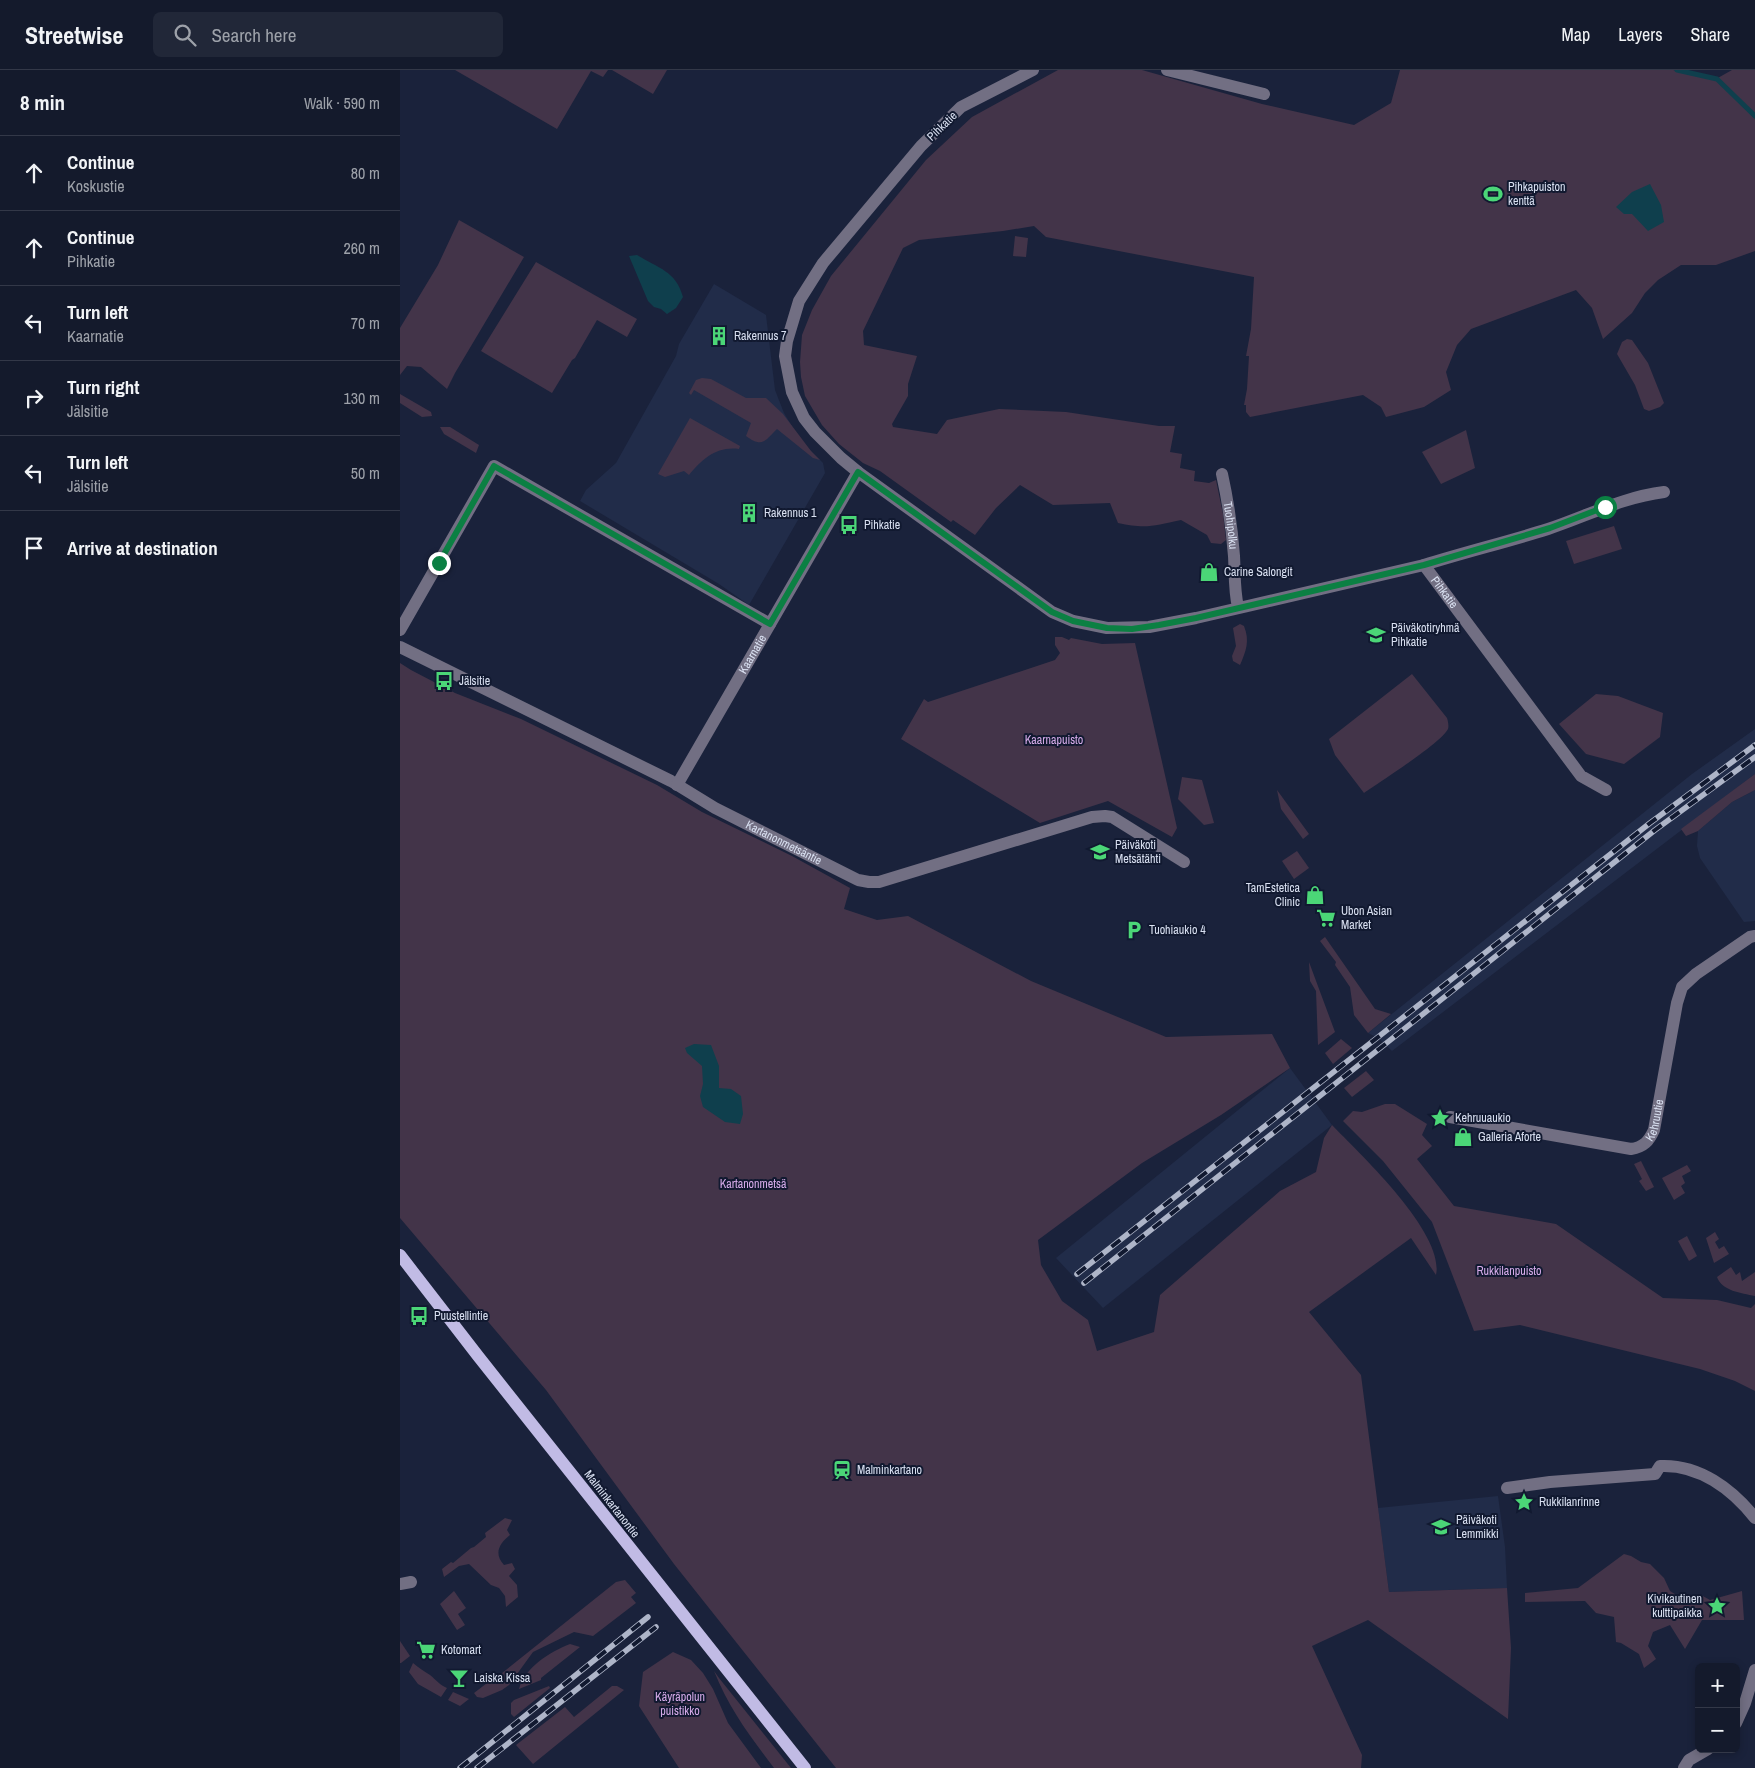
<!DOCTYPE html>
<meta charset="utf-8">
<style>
:root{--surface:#141a2c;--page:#212738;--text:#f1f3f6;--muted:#9da1a9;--line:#333848}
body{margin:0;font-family:"Archivo Narrow",sans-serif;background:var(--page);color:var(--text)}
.controls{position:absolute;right:15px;bottom:15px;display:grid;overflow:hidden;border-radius:8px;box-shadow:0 2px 8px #0003}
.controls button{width:45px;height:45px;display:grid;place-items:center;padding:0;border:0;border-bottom:1px solid var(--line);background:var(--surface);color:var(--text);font:25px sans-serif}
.stop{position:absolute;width:15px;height:15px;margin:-11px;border:4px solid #0b8043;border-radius:50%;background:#fff}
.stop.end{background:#0b8043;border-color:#fff;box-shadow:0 1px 5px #0008}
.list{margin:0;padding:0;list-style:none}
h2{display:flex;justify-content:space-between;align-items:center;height:65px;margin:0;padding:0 20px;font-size:21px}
h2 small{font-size:16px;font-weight:400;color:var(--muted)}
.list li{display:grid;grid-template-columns:32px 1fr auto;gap:15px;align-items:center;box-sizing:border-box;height:75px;padding:0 20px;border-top:1px solid var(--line)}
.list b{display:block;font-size:19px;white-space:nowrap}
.list p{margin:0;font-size:16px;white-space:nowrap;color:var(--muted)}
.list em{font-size:16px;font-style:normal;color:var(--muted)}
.icon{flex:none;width:28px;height:28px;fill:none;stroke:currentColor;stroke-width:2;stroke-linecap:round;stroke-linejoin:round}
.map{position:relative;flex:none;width:1355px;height:1698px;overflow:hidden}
header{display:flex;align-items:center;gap:30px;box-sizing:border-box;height:70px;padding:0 25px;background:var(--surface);border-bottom:1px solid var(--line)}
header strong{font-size:24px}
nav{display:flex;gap:28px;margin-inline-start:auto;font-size:18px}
.search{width:350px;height:45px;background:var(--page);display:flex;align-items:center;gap:12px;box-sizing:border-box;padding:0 18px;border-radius:8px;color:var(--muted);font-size:19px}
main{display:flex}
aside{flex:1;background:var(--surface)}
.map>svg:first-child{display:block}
.built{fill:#212c49}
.green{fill:#433449}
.water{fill:#0f3f4d}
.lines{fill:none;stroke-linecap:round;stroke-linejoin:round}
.stream{stroke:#0f3f4d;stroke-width:5}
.minor{stroke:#726f83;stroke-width:12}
.major{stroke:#c1bbe5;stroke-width:12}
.rail-casing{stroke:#aeb5c8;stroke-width:5.5}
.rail{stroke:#111930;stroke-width:4;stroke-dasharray:11;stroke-linecap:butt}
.route{stroke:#0b8043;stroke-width:6}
.labels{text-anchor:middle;stroke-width:4;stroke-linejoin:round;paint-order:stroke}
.street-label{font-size:12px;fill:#d9e0f1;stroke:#111930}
.poi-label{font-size:12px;fill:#d9e0f1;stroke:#111930;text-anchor:start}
.park-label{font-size:12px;fill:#d7acea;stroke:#111930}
</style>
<header>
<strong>Streetwise</strong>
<div class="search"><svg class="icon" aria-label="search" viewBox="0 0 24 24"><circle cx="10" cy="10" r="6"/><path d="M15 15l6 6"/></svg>Search here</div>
<nav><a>Map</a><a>Layers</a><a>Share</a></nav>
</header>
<main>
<aside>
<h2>8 min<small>Walk · 590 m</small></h2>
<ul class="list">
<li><svg class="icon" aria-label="ahead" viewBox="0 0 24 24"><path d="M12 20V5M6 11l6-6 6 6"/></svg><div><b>Continue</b><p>Koskustie</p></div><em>80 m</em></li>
<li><svg class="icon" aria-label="ahead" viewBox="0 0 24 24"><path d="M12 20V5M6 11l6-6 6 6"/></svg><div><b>Continue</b><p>Pihkatie</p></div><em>260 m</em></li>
<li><svg class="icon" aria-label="left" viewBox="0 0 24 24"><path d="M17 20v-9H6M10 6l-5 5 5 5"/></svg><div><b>Turn left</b><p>Kaarnatie</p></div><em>70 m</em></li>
<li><svg class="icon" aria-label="right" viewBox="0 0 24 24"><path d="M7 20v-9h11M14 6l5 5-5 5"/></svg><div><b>Turn right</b><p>Jälsitie</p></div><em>130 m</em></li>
<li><svg class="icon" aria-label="left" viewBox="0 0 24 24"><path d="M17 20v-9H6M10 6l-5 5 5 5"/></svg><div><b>Turn left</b><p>Jälsitie</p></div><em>50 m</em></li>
<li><svg class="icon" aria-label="arrive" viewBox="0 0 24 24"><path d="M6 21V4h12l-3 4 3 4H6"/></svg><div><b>Arrive at destination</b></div></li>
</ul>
</aside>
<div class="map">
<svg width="1355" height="1698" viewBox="0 0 1355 1698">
<rect width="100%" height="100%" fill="#1a223b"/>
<g class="built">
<path d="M314,214L366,245L375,320L384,343L401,371L423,393L425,403L349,535L319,514L180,431L186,420L216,393L276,286L279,274Z"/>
<path d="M1355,659V704L992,981L978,968L968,963L1292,704Z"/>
<path d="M1355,720V851L1344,852L1300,788L1297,776L1298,761L1332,732Z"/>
<path d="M890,998L932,1055L703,1238L656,1188Z"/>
<path d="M1098,1426L1105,1477L1107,1518L989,1522L978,1438Z"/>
</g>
<g class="green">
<path d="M55,0H208L203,7L191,1L157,59Z"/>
<path d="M212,0H267L253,24Z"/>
<path d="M658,0H742L862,34L954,55L991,33L1000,0H1273L1316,9L1332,0H1355V181L1316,195H1281L1258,210L1245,223L1232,243L1203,269L1192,238L1176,220L1071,259L1057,275L1046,302L1051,320L1024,337L986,347L981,337L963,325L850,347L846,342V335H844L847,319L849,286H846L851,259L854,207L646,167L634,156L603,161L519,170L503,178L463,261L464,275L517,286L508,314V326L492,354L493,357L537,364L547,350L599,339L666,342L759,356H775L770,382L782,384L780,398L795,401L794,411L809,413L816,410L823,444L826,470L821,474L811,473L807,465L781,450C754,456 745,459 718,453L710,433L653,435L620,415L596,438L575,465L553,450L551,452L480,401L463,393L439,374L422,355L405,326L401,307L400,292L402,265L412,240L431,206L526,90L572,47Z"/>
<path d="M59,150L124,187L55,303L47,319L21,297L7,296L0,305V258L38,195Z"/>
<path d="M615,166L628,168L626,187L613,186Z"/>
<path d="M136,192L237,249L227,267L197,250L175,288L172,290L152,323L81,281Z"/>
<path d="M1227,269L1232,270L1248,293L1264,333L1260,337L1249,341L1244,339L1235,315L1217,284L1222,272Z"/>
<path d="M302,308L311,309L346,328H366L383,344L411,381L420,390L413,388L377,359C365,371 362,378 346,366L351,353L294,320L291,325L289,323L296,310Z"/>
<path d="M0,324L31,342L32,346L22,347L0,333Z"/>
<path d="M290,348L340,376L339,379C317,376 302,389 289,405L284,401L265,407L258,404Z"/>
<path d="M40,357H50L79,375L76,383L44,364Z"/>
<path d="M1066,360L1075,398L1041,414L1022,382Z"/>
<path d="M1214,456L1222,479L1174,494L1166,471Z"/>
<path d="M840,554L844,556C850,571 846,581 840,595L833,591L832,586L836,576L833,558Z"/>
<path d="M655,567H662L669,570L671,568L702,574L735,573L777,758L772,767L708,731L640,753L501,669L524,629L528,632L655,590L660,583L655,575Z"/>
<path d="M0,593L11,600L55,623L121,649L257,715L302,742L392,786L450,818L444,839L477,850L508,846L631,911L766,967L872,964L890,998L821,1045L742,1093L638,1170L641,1195L662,1231L688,1250L697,1281L754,1262L760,1225L880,1121L916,1102L924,1068L932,1055C960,1084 1045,1163 1036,1205L1011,1168L909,1242L961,1305L989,1522L1107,1518L1111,1578L1108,1649L968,1550L912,1576L962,1685L961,1698H436L274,1494L146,1320L0,1148Z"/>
<path d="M1012,604L1047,648C1048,651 1049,656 1048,659C1040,674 981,711 964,723L935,685L929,669Z"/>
<path d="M1196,624L1218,626L1263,643L1260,667L1224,694L1186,684L1159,654Z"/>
<path d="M1355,704V720L1332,732L1298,761L1286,766L1281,759Z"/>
<path d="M782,707L802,710L814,753L804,755L778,729Z"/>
<path d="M877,720L909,764L903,769L881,739Z"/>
<path d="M897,781L909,798L894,809L882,791Z"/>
<path d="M925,867L975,939L991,944L968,963L954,945L950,917L935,895L936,892L920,871Z"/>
<path d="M909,892L935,962L918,975L916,921L910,911Z"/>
<path d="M941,969L952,978L933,994L925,983Z"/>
<path d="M966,1001L974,1010L952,1027L944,1018Z"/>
<path d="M985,1034H995L1027,1054L1022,1065L1032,1076L1017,1089L1054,1136L1156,1154L1263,1228L1317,1230L1351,1238L1355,1234V1321L1335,1311L1300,1299L1120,1255L1074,1261L1032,1152L983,1091L943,1051L953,1041L962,1042Z"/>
<path d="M1241,1091L1254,1117L1246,1121L1239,1111L1242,1109L1234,1094Z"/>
<path d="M1287,1095L1291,1101L1282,1106L1285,1113L1281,1116L1285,1123L1274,1130L1262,1108Z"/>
<path d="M1315,1162L1319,1169L1315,1172L1319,1179L1324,1176L1329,1184L1314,1193L1306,1168Z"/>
<path d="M1287,1166L1297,1186L1289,1191L1278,1171Z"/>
<path d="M1331,1197L1336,1205L1340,1202L1342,1211L1355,1202V1226C1341,1223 1322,1221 1317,1207Z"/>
<path d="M105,1448L112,1450L107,1460L110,1465C100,1473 93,1483 104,1495L112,1493L115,1499L109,1506L117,1515L118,1527L106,1537L105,1526L99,1518L91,1515L69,1494L59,1496L44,1507L42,1499L51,1492L53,1493L71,1478L74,1477L86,1467L85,1463Z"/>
<path d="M1224,1484L1231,1486L1241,1492L1250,1494L1264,1508L1270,1521L1278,1526L1301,1525L1310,1530L1342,1521L1344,1550H1302L1285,1579L1270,1555L1253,1562L1248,1576L1256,1589L1244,1598L1239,1584L1221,1573L1216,1572L1214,1547L1196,1543L1185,1531L1125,1532V1523L1178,1518Z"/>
<path d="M225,1510L236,1523L231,1527L236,1533L193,1566L174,1562L133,1582L109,1615L102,1620L83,1628L77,1627L74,1623L91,1610L92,1611L216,1512Z"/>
<path d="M54,1521L66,1538L58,1544L65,1555L57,1560L40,1534Z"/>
<path d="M0,1571L10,1586L1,1593H0Z"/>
<path d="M170,1574L180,1577L141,1608V1610L119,1619C125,1597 150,1582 170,1574Z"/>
<path d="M273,1582L291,1590L303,1603L313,1619L328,1653L361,1698H279L239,1636L243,1602Z"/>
<path d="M13,1593C19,1598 24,1601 30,1605C36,1610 40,1615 47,1618L41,1627L18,1614L9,1602Z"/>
<path d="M314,1601L319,1608L391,1698H374C350,1666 329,1639 314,1601Z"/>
<path d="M149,1616L150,1618L114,1647L111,1644V1633L114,1630Z"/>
<path d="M212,1616H217L224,1620L133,1694L116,1675L165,1637L174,1647Z"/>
<path d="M53,1622L69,1629L60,1636L48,1630Z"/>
</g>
<g class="water">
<path d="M1250,114L1261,135L1264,152L1248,161L1232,144H1224L1216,137L1232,122Z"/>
<path d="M237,185C258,198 276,201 283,227L276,238L267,244L261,239L254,237L248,231L229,186Z"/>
<path d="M294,974L311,975L319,996V1018L331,1019L341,1026L343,1044L340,1054L325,1052L303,1037L300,1026L303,1014L302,996L287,983L285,978Z"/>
</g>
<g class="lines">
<path class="stream" d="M1277,0L1317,9L1355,46"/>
<g class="minor">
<path id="s1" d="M633,0L561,37L521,76L423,193L399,231L387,271L385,286L392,322L404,348L415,362L441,388L458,402L652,542L673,551L707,558L749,557L796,548L1024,495L1181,706L1206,720"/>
<path d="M767,0L864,24"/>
<path id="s2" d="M822,404C828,431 832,459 834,486C835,503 834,520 838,537"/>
<path d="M1024,495C1065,482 1107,472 1148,459C1187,446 1223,427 1264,422"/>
<path d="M0,560L94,396L370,554"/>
<path id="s3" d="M0,577L271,711L315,738L458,810L469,812H479L692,747L705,746L712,747L784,792"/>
<path id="s4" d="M277,715L458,402"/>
<path id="s5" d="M1050,1047L1231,1079C1244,1077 1249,1071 1254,1060L1277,933L1282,917L1296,904L1350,867L1355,866"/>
<path d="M1107,1418L1150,1412L1255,1404L1260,1396C1299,1394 1332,1419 1355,1448"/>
<path d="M0,1514L11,1512"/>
<path d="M1336,1653L1345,1633L1355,1600"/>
<path d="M1284,1698L1289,1690L1308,1679"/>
</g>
<path class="major" d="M0,1185L78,1286L405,1698"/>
<g class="rail-casing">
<g id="rail">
<path d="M677,1204L1250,753L1355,675"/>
<path d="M684,1213L1255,760L1355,687"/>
<path d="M60,1698L248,1547"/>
<path d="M77,1698L256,1557"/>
</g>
</g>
<use href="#rail" class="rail"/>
</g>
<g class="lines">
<path class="route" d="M39,493L94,396L370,554L458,402L652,542L673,551L707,558L732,559L759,555L796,548L1024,495L1150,458L1205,437"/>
</g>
<defs>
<g id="stadium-bare" transform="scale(1.5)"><path d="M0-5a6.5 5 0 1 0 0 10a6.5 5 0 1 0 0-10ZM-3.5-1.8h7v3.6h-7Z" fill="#4bd677" stroke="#111930" stroke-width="2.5" paint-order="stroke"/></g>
<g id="building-bare" transform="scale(1.5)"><path d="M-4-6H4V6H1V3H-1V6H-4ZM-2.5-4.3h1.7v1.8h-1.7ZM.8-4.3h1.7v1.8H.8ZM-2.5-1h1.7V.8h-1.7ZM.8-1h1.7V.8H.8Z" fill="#4bd677" stroke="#111930" stroke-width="2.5" paint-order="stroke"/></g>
<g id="bus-bare" transform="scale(1.5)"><path d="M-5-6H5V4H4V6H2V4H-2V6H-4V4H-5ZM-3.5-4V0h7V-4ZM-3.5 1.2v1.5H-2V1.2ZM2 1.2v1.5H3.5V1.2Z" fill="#4bd677" stroke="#111930" stroke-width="2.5" paint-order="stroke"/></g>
<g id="shop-bare" transform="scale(1.5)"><path d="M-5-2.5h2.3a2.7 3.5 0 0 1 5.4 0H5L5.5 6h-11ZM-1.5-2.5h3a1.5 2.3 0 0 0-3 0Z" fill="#4bd677" stroke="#111930" stroke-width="2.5" paint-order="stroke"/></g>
<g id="school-bare" transform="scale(1.5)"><path d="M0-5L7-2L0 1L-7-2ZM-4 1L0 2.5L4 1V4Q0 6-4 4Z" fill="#4bd677" stroke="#111930" stroke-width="2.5" paint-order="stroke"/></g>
<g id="supermarket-bare" transform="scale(1.5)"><path d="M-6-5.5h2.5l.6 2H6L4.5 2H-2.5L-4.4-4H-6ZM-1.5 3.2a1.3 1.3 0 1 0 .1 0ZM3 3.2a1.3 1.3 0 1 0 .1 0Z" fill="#4bd677" stroke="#111930" stroke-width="2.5" paint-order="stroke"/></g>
<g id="parking-bare" transform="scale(1.5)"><path d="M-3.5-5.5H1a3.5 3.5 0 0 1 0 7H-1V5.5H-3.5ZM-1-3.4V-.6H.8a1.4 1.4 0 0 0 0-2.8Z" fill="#4bd677" stroke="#111930" stroke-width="2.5" paint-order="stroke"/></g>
<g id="sight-bare" transform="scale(1.5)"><path d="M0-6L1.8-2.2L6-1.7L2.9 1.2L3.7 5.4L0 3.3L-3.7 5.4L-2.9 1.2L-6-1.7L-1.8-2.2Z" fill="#4bd677" stroke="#111930" stroke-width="2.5" paint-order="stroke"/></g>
<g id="station-bare" transform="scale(1.5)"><path d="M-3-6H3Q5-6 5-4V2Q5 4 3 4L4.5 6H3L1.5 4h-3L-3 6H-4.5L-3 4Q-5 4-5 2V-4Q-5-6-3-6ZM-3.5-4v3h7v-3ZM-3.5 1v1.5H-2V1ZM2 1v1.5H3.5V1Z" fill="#4bd677" stroke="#111930" stroke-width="2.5" paint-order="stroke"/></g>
<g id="bar-bare" transform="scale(1.5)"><path d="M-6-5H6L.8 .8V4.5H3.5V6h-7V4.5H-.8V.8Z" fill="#4bd677" stroke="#111930" stroke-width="2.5" paint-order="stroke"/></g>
</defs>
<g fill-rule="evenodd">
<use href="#stadium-bare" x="1093" y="124"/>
<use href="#building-bare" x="319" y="266"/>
<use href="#building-bare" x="349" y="443"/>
<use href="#bus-bare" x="449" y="455"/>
<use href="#shop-bare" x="809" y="502"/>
<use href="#school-bare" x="976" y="565"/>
<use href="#bus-bare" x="44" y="611"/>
<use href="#school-bare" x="700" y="782"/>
<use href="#shop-bare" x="915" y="825"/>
<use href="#supermarket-bare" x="926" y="848"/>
<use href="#parking-bare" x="734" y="860"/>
<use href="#sight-bare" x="1040" y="1048"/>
<use href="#shop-bare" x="1063" y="1067"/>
<use href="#bus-bare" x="19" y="1246"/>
<use href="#station-bare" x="442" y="1400"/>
<use href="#sight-bare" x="1124" y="1432"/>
<use href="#school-bare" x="1041" y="1457"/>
<use href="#sight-bare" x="1317" y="1536"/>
<use href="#supermarket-bare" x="26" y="1580"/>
<use href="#bar-bare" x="59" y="1608"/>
</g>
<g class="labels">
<g class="street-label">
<text transform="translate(542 56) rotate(-44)" y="4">Pihkatie</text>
<text dy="4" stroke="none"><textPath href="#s2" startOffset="52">Tuohipolku</textPath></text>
<text dy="4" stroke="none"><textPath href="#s1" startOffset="1188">Pihkatie</textPath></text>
<text dy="4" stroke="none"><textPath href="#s4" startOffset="151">Kaarnatie</textPath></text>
<text dy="4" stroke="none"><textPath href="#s3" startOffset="431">Kartanonmetsäntie</textPath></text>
<text dy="4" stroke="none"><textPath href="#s5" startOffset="225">Kehruutie</textPath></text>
<text transform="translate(212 1434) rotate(52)" y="4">Malminkartanontie</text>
</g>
<g class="poi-label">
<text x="1108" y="121">Pihkapuiston<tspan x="1108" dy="14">kenttä</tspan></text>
<text x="334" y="270">Rakennus 7</text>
<text x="364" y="447">Rakennus 1</text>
<text x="464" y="459">Pihkatie</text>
<text x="824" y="506">Carine Salongit</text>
<text x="991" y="562">Päiväkotiryhmä<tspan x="991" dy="14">Pihkatie</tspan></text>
<text x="59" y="615">Jälsitie</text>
<text x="715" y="779">Päiväkoti<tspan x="715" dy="14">Metsätähti</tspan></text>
<text x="900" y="822" text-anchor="end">TamEstetica<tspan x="900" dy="14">Clinic</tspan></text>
<text x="941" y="845">Ubon Asian<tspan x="941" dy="14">Market</tspan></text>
<text x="749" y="864">Tuohiaukio 4</text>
<text x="1055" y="1052">Kehruuaukio</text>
<text x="1078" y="1071">Galleria Aforte</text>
<text x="34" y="1250">Puustellintie</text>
<text x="457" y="1404">Malminkartano</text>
<text x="1139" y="1436">Rukkilanrinne</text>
<text x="1056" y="1454">Päiväkoti<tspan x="1056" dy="14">Lemmikki</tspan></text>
<text x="1302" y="1533" text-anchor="end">Kivikautinen<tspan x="1302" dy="14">kulttipaikka</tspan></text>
<text x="41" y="1584">Kotomart</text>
<text x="74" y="1612">Laiska Kissa</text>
</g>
<g class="park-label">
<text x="654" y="674">Kaarnapuisto</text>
<text x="353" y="1118">Kartanonmetsä</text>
<text x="1109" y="1205">Rukkilanpuisto</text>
<text x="280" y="1631">Käyräpolun<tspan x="280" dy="14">puistikko</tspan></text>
</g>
</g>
</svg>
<div class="controls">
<button>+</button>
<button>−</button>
</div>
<div class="stop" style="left:1205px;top:437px"></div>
<div class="stop end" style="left:39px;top:493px"></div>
</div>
</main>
